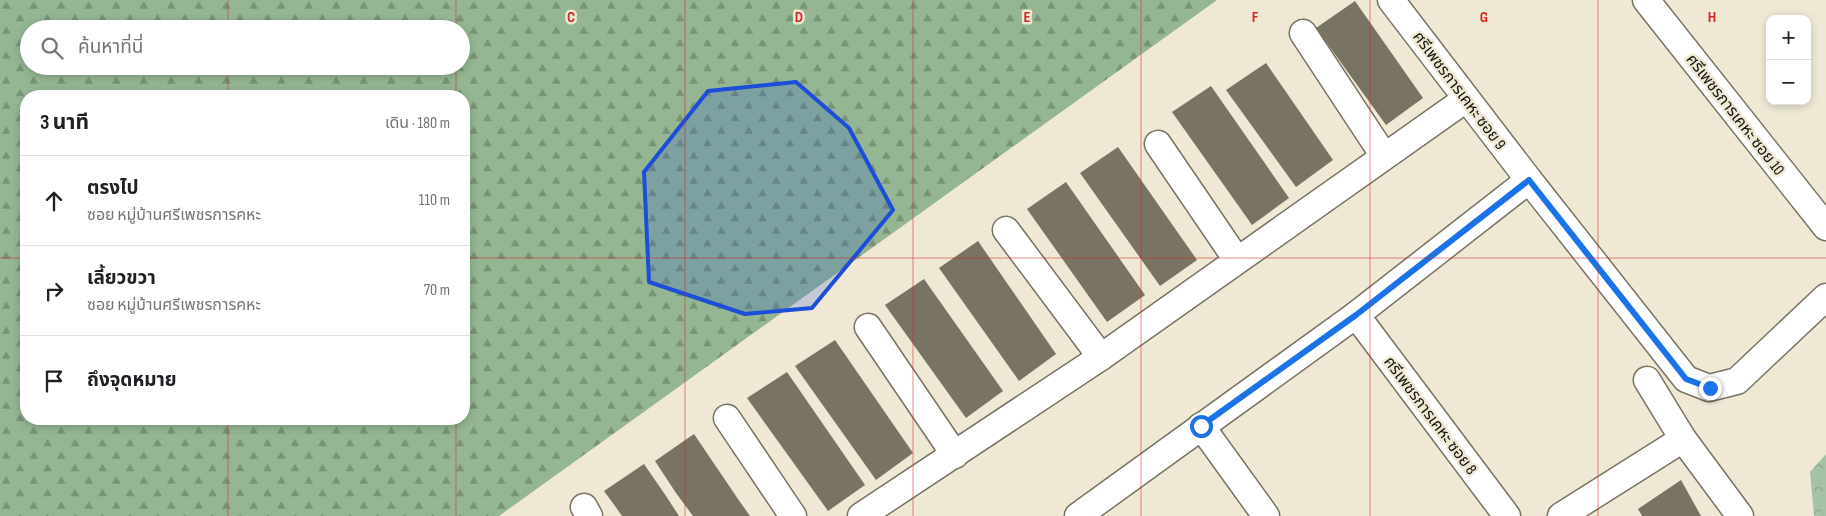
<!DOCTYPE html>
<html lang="th">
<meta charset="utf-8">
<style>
:root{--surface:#fff;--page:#f2f2f2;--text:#202124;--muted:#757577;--line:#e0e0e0}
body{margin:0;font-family:"Sofia Sans Condensed","Noto Sans Thai",sans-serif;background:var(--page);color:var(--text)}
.controls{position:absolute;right:15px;top:15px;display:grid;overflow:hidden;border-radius:10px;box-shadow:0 2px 8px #0003}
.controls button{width:45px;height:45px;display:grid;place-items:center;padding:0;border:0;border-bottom:1px solid var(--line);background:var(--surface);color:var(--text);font:25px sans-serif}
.stop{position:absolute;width:15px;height:15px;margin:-11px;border:4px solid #1a73e8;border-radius:50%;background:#fff}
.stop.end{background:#1a73e8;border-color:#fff;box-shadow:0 1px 5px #0008}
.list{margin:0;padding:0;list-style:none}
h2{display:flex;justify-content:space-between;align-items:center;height:65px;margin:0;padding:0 20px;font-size:21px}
h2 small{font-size:16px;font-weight:400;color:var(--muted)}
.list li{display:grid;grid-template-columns:32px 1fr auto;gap:15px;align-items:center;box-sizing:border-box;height:90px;padding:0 20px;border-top:1px solid var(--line)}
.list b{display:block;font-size:19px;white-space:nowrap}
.list p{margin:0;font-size:16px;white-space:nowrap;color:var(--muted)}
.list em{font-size:16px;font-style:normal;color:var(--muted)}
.icon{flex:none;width:28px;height:28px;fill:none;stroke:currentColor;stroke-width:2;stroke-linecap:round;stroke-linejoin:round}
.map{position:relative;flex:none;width:1826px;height:516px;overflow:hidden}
.search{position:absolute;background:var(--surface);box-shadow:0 2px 8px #0003;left:20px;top:20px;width:450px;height:55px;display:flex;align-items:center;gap:12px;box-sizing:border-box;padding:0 18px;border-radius:28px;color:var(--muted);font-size:19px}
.panel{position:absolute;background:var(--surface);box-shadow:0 2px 8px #0003;left:20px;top:90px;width:450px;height:335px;border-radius:20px}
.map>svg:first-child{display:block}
.forest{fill:url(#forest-firs);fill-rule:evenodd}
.park{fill:url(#park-crowns)}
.building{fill:#787362}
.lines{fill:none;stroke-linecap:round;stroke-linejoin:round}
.street-casing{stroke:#787362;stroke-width:29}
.street{stroke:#fff;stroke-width:26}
.route{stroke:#1a73e8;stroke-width:6}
.marked{fill:#1d4ed8;fill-opacity:0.2;stroke:#1d4ed8;stroke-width:4;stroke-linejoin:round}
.grid{fill:none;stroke:#d62828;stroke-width:1;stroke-opacity:0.55}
.labels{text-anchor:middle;stroke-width:5;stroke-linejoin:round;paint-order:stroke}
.street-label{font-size:16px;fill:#15130c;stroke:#eee8d5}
.grid-label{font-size:16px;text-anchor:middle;font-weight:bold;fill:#d62828;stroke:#eee8d5;stroke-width:5;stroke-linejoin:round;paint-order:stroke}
</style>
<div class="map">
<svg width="1826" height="516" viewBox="0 0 1826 516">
<defs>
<pattern id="forest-firs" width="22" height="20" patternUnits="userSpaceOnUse" patternTransform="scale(1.25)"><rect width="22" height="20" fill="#94b693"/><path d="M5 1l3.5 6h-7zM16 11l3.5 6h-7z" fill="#789376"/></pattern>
<pattern id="park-crowns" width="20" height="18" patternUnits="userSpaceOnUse" patternTransform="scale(1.25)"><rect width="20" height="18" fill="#a5c3a4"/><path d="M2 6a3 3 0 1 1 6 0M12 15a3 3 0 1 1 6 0" fill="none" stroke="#8da78c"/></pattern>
</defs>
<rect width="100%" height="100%" fill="#eee8d5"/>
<path class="forest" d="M0,0H1217L499,516H0ZM29,29H461V66H29ZM26,96H464V419H26Z"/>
<path class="park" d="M1826,454V516H1814L1810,472Z"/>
<g class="building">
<path d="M1355,1L1423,98L1386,125L1316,28Z"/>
<path d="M1266,63L1333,160L1296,187L1226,90Z"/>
<path d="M1211,86L1289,198L1252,225L1172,112Z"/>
<path d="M1118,147L1197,260L1160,286L1080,173Z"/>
<path d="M1066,182L1145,295L1107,322L1027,209Z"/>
<path d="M978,241L1056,354L1019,381L939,268Z"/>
<path d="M924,279L1003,391L966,418L885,305Z"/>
<path d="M835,340L913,453L876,480L795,366Z"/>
<path d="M787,372L865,485L828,511L747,398Z"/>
<path d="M694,434L738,499L750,516H693L676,493L655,461Z"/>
<path d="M644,464L666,496L679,516H622L615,506L604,491Z"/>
<path d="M1681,480L1701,516H1642L1638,509Z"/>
</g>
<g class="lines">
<g class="street-casing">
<g id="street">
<path d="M1391,0L1529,180"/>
<path d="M1646,0L1826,227"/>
<path d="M1303,33L1384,156"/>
<path d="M1158,144L1237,260"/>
<path d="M1006,230L1101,357"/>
<path d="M1356,315L1507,516"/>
<path d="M868,327L955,455"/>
<path d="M1647,380L1683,439L1740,516"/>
<path d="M727,418L793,516"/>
<path d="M1201,426L1266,516"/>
<path d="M584,507L589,516"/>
<path d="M861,516L1101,357L1466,99"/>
<path d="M1078,516L1356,315L1529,180L1686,379L1709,388L1737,381L1826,297"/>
<path d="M1561,516L1683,439"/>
</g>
</g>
<use href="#street" class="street"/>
</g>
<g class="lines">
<path class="route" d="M1201,426L1356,315L1529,180L1686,379L1710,388"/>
</g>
<path class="marked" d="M796,82L849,128L893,210L812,308L745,314L649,282L644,172L708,91Z"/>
<path class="grid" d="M228,0V29M456,0V29M685,0V516M913,0V516M1141,0V516M1370,0V516M1598,0V516M228,66V96M456,66V96M0,258H26M464,258H1826M228,419V516M456,419V516"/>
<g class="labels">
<g class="street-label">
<text transform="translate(1460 90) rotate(53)" y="6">ศรีเพชรการเคหะ ซอย 9</text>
<text transform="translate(1736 114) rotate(52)" y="6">ศรีเพชรการเคหะ ซอย 10</text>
<text transform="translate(1431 415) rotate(53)" y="6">ศรีเพชรการเคหะ ซอย 8</text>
</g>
</g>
<g class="grid-label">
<text x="571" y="22">C</text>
<text x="799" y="22">D</text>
<text x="1027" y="22">E</text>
<text x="1255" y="22">F</text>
<text x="1484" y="22">G</text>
<text x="1712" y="22">H</text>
</g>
</svg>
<div class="controls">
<button>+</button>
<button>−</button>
</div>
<div class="stop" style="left:1201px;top:426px"></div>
<div class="stop end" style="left:1710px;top:388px"></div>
<div class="search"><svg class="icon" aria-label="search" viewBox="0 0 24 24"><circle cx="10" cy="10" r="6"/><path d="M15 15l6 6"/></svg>ค้นหาที่นี่</div>
<section class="panel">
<h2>3 นาที<small>เดิน · 180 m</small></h2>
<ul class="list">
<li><svg class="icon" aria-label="ahead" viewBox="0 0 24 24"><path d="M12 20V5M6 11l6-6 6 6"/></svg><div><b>ตรงไป</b><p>ซอย หมู่บ้านศรีเพชรการคหะ</p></div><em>110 m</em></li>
<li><svg class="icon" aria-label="right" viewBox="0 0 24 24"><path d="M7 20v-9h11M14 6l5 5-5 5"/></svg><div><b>เลี้ยวขวา</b><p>ซอย หมู่บ้านศรีเพชรการคหะ</p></div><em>70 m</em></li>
<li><svg class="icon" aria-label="arrive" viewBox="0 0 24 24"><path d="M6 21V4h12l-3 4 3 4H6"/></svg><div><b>ถึงจุดหมาย</b></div></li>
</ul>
</section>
</div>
